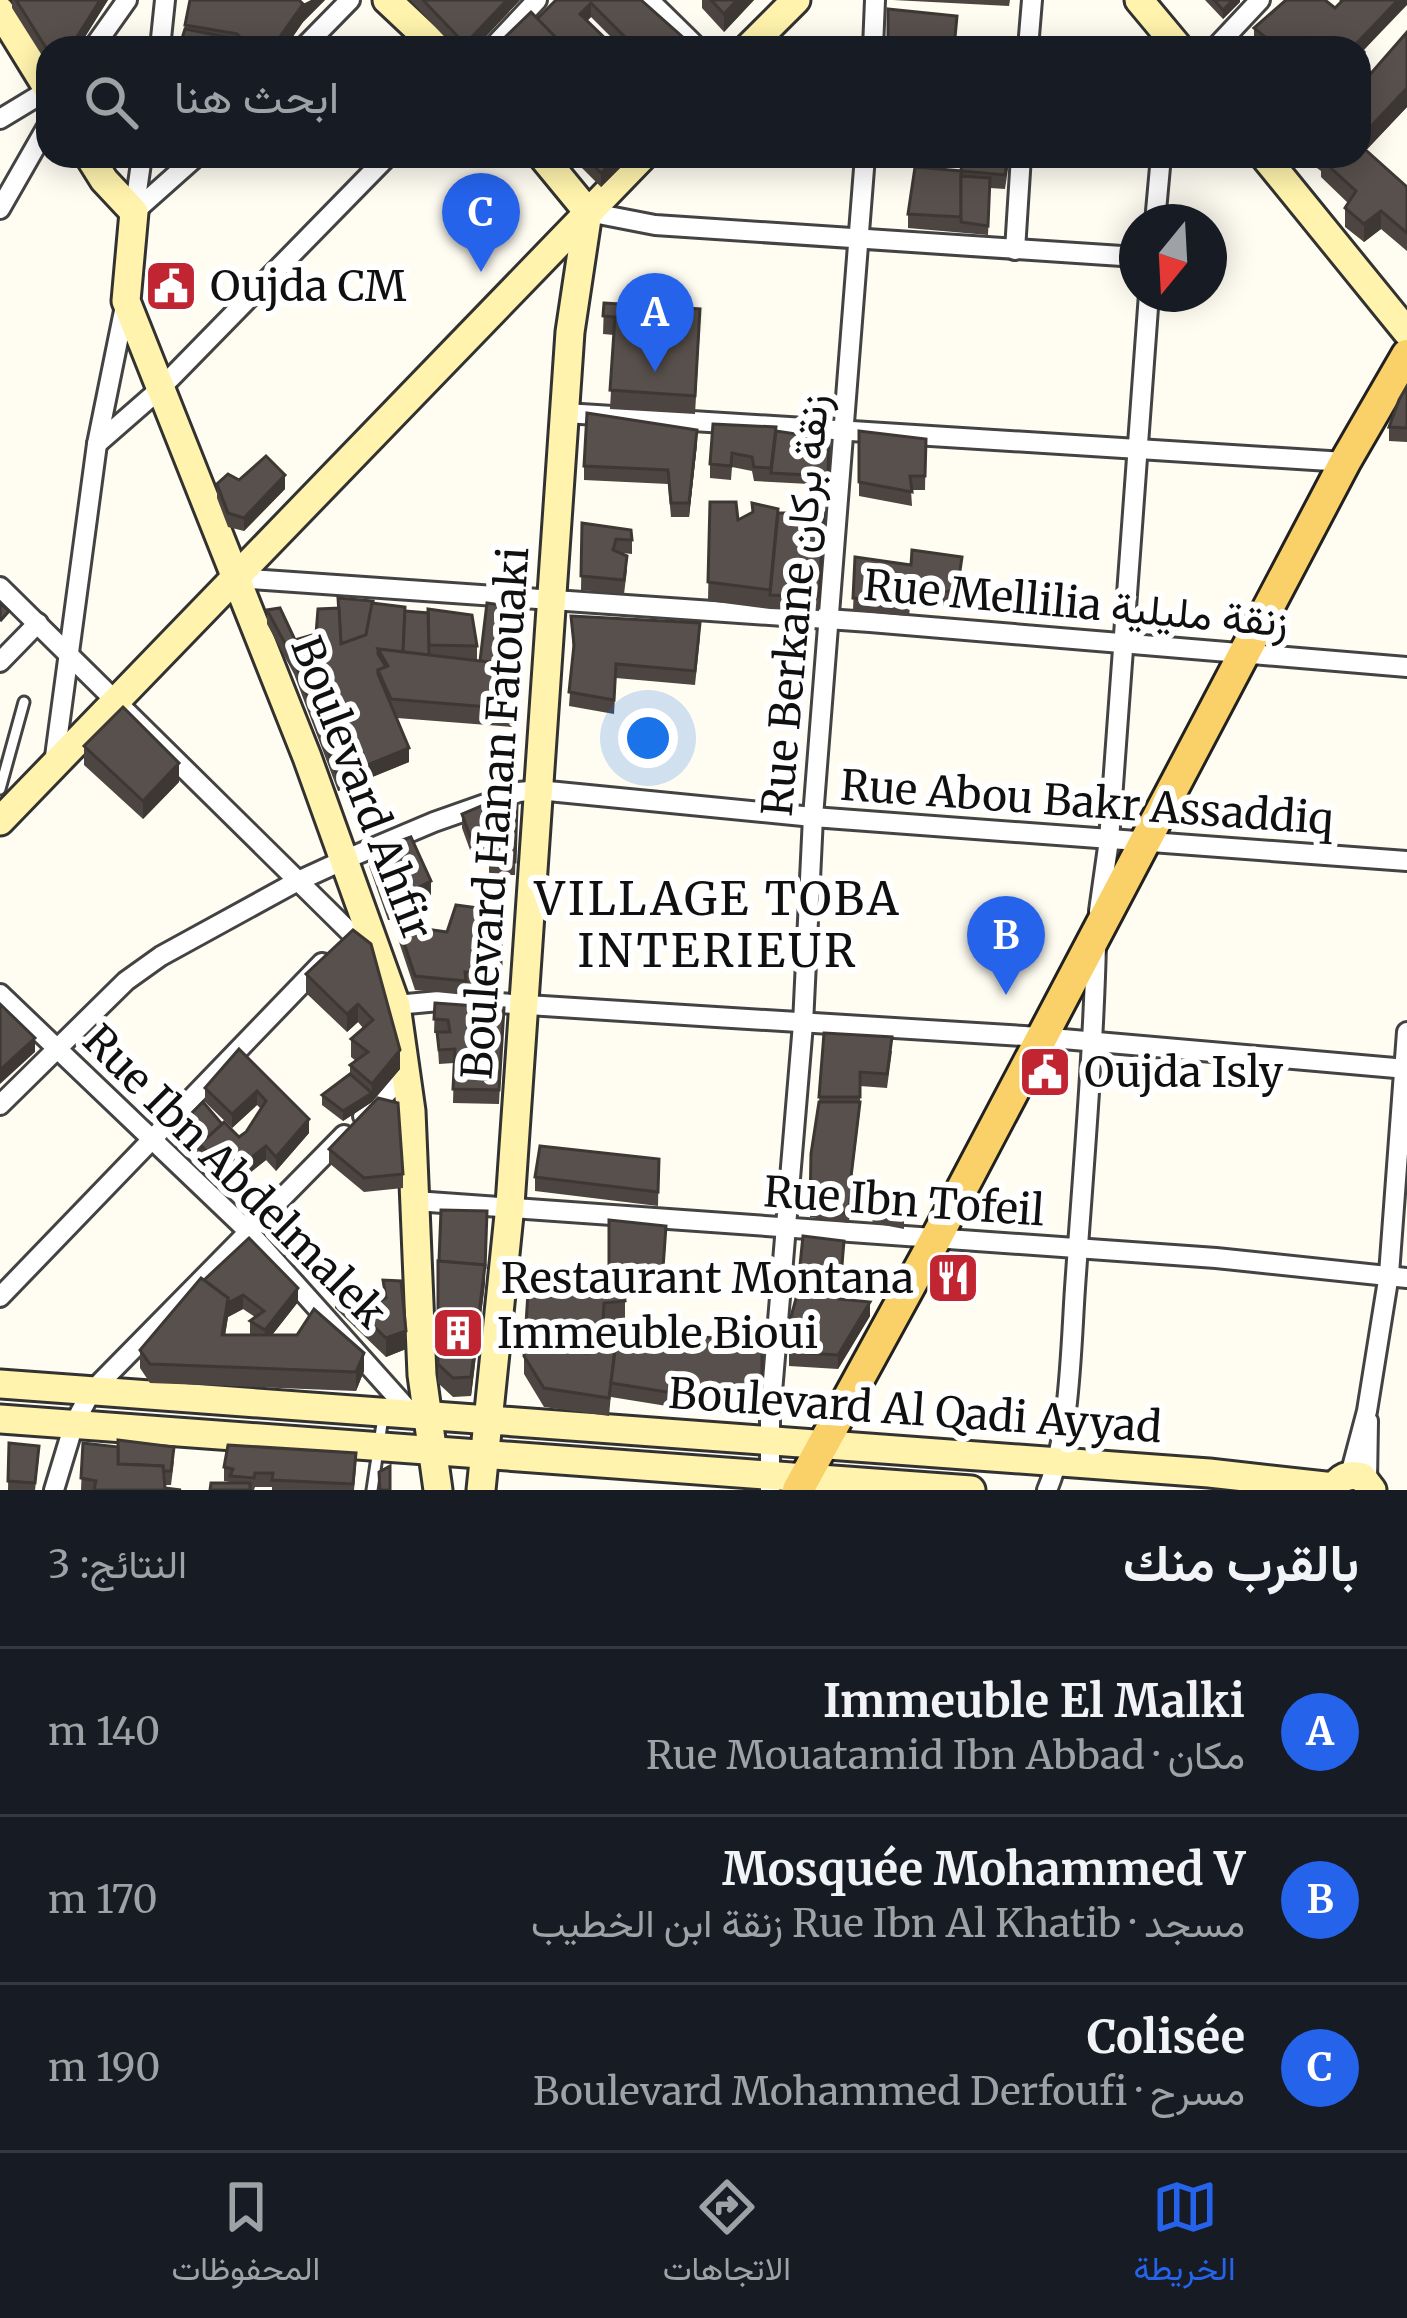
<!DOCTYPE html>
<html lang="ar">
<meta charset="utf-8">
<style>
:root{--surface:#171b24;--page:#20242c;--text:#f1f3f6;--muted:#9ea1a6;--line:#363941;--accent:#2563eb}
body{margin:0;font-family:Merriweather,Vazirmatn,serif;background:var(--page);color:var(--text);direction:rtl}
.compass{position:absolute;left:1119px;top:204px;width:108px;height:108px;border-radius:50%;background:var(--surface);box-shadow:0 6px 30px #0003;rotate:198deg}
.you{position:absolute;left:648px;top:738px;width:42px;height:42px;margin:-30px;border:9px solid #fff;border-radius:50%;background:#1a73e8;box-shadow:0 0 0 18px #1a73e833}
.badge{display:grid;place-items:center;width:78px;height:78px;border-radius:50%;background:var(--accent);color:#fff;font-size:39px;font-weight:700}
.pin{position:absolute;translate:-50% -99px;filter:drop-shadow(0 3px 6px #0008)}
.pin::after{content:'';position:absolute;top:63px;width:42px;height:36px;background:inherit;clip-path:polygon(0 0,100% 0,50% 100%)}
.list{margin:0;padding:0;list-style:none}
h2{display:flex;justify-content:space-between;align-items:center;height:156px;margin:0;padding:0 48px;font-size:51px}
h2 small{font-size:39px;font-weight:400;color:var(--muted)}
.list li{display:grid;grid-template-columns:78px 1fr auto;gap:36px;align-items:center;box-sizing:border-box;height:168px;padding:0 48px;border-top:3px solid var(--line)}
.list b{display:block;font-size:45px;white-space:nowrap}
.list p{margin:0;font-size:39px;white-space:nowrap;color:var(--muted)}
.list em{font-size:39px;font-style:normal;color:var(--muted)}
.icon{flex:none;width:66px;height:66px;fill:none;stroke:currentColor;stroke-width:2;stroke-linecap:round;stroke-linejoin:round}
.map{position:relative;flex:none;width:1407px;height:1490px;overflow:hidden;direction:ltr}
.search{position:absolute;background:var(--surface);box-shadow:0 6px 30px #0003;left:36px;right:36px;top:36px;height:132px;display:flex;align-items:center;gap:30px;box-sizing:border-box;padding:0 42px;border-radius:36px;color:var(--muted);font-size:45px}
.sheet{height:660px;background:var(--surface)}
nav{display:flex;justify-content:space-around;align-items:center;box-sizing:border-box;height:168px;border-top:3px solid var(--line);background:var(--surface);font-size:33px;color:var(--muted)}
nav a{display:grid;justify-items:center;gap:6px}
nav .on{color:var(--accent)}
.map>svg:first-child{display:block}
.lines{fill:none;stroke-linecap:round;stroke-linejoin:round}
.lane-casing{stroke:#434343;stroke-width:15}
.street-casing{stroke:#434343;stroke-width:24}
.secondary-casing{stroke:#323232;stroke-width:33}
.primary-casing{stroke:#212121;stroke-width:36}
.lane{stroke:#fff;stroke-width:9}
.street{stroke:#fff;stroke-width:18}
.secondary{stroke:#fff3ad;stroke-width:27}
.primary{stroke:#f9d168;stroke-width:30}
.wall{fill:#4c4541;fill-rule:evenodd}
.shaded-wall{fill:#3e3835}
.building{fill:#58504c;stroke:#3e3835;stroke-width:3;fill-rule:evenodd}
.labels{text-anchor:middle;stroke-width:12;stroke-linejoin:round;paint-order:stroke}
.poi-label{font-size:42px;fill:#101010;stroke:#fff;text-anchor:start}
.street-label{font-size:42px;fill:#101010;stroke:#fff}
.neighbourhood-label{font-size:45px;letter-spacing:3px;fill:#101010;stroke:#fff}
</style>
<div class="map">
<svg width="1407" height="1490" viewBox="0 0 1407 1490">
<rect width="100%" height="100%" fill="#fffcf2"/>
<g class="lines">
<g class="lane-casing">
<g id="lane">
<path d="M0,789L24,702"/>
<path d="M372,1490L383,1417"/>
</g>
</g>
<g class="street-casing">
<g id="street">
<path d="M649,0L698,48"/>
<path d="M93,48L127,0"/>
<path d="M160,48L165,0"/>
<path d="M303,48L350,0"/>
<path d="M492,48L537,0"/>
<path d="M873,48L875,0"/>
<path d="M1028,48L1032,0"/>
<path d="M1215,48L1260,0"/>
<path d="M0,119L48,90"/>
<path d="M0,209L48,125"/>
<path d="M134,212L197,156"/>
<path d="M134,212L142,156"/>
<path d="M588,212L655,225L1137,257"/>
<path d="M1155,222L1161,156"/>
<path d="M1015,250L1021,156"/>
<path d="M565,413L1345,462"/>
<path d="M97,444L160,389L388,156"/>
<path d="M236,578L870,622L1407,667"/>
<path d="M0,587L364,946"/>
<path d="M0,662L38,623"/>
<path d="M54,764L97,444L125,306"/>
<path d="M1099,911L1109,840L1149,294"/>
<path d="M0,994L248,1231L412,1414"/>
<path d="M396,1005L450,1000L716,1017L1040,1037L1407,1069"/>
<path d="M0,1105L126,981L161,956L296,882L344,860L434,822L519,792L538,790L813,817L1407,861"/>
<path d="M363,1116L407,1073"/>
<path d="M415,1201L1216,1258L1407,1278"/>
<path d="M0,1297L322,963"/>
<path d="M1350,1475L1367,1411L1389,1274L1407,1032"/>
<path d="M1367,1481L1368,1421"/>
<path d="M54,1490L74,1424L91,1392L344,1135"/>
<path d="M770,1490V1416L803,1024L813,817L865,156"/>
<path d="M1047,1490C1070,1438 1071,1346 1075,1288C1083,1173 1093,1060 1096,945"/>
</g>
</g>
<g class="secondary-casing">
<g id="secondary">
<path d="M387,0L438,48"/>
<path d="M1139,0L1179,48"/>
<path d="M0,11L48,89"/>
<path d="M748,48L796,0"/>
<path d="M89,156L104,180L134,212L126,301L307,757L396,1005L411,1111L422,1375L438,1490"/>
<path d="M1264,156L1407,332"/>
<path d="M0,821L643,156"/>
<path d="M0,1384L1209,1473L1334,1487"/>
<path d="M0,1419L971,1490"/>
<path d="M481,1490L510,1205L570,332L588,212L542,156"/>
<path d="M1333,1490C1339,1477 1349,1473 1362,1477L1372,1490"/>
</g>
</g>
<g class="primary-casing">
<path id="primary" d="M798,1490L935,1240L1345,462L1407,355"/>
</g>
<use href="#lane" class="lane"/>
<use href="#street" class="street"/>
<use href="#secondary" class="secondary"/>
<use href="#primary" class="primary"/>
</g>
<g class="wall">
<path d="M12,0H108L78,48H48V65L12,8Z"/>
<path d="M325,0L303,22L285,48H179L185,25Z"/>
<path d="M410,0H520L475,48H455Z"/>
<path d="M556,0H641L695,48H622L591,17L587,21L612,48L537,19Z"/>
<path d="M702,0H754L724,32L702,8Z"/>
<path d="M893,0H1010L1009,6Z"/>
<path d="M1205,0H1240V2L1223,19Z"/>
<path d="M1339,0H1407L1363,51L1364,66L1359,71V48H1262L1254,42V28L1335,8L1341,2Z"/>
<path d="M1407,32V107L1366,150L1407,187V251L1381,229L1364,242L1345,227V208L1348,203L1321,177V171L1313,165V156H1359Z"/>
<path d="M570,156H632L601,187Z"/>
<path d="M963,156H1010L1005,189L990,188L988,235L908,228V214L961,171Z"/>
<path d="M604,303L700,327L695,414L610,409L614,335L603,334Z"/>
<path d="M1407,386V442L1389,441V427Z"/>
<path d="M776,431L829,439L828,485L754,481L752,471L732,467L731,480L710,478V464Z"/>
<path d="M859,431L926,439L925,490H911L912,506L859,496Z"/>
<path d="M697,444L689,517H671L668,484L584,480V466Z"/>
<path d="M239,480L285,489L244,531L228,527L217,498V484Z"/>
<path d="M710,502L738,520L752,513V503L778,514L824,513L819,611L770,609L708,601Z"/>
<path d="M582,523L632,540V554L622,553L627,570L624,594L581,590Z"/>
<path d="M855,557L962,571L957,605L910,607L909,616L853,611Z"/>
<path d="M373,604L405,611L477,646V660L480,661L523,622L514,683L512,727L397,718L409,762L338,791L294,674L267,624V610L295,640L316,634Z"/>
<path d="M571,616L700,637L695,685L616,678L614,714L569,706L573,652Z"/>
<path d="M84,746L179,782L143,819L84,765Z"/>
<path d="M517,806L515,875H489V860L474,861L462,828V814Z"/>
<path d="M369,852L431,895L421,900V912L388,920L369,866Z"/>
<path d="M501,911V990L466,987V995L415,990L398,939V925L447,932Z"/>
<path d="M353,930L400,1069L372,1102L343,1121L322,1105V1095L350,1074V1065L356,1061L351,1057V1039L363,1028L358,1022L347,1032L306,993V974Z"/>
<path d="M435,1003L504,1008L499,1104L453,1103L454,1063L439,1064L437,1033H434Z"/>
<path d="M824,1033L892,1051L887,1088L860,1086V1111L851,1185L904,1219V1229L873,1223L870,1209L850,1208L849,1223L810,1217L811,1154L819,1102Z"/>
<path d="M239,1049L309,1133L276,1171L266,1160L228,1190L200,1158L176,1139V1129L222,1124L239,1137L246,1132L261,1109L257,1105L232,1128L205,1102V1088Z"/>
<path d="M329,1149L403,1174V1188L364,1192L329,1163Z"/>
<path d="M659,1159L658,1206L535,1191V1177Z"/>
<path d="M487,1211L485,1283L471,1396L453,1397L438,1383V1261Z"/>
<path d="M666,1240L662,1296L625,1297V1320L606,1321L618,1328L762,1343V1414L704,1412L611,1397V1394L609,1416L544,1407L524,1374V1356L574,1294L587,1296ZM573,1348L586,1350V1353L572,1352Z"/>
<path d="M844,1255L840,1299L870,1316L838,1369L789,1366V1324Z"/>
<path d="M204,1280L298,1302L272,1335L364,1371L356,1391L150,1383L140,1368V1350ZM243,1309L255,1317L250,1321V1335H225L228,1317Z"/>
<path d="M383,1280L406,1349L386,1357L335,1308V1289L374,1304L383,1299Z"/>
<path d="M9,1443L39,1456L35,1490H8Z"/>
<path d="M83,1443L174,1461L171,1485H165V1488L181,1490H81Z"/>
<path d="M224,1467H356L354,1490H272V1487H255L254,1490H210L230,1482L224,1481Z"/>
</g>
<g class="shaded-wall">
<path d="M100,0H108L78,48H70Z"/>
<path d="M311,0H325L303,22L285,48H272L303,4Z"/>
<path d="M507,0H520L475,48H465V44Z"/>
<path d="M737,0H754L724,32V14Z"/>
<path d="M1233,0H1240V2L1223,19V10Z"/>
<path d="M1398,0H1407V5L1359,55L1356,44Z"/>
<path d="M591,3V17L580,28V14Z"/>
<path d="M1299,38V48H1288Z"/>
<path d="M1364,52V66L1359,71V57Z"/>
<path d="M1407,88V107L1357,160L1359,156V139Z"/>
<path d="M618,156H632L601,187V173Z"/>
<path d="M1381,211V229L1364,242V224Z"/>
<path d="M697,430V444L689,517V503Z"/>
<path d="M285,475V489L244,531V518Z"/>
<path d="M523,608V622L514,683L512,727L514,665Z"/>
<path d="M409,748V762L338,791V777Z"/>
<path d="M179,763V782L143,819V801Z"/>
<path d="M431,881V895L421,900V912L388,920V906Z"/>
<path d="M358,1004V1022L347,1032V1014Z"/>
<path d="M35,1038V1052L0,1084V1070Z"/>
<path d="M400,1050V1069L372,1102L343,1121V1111L372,1093V1084Z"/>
<path d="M257,1091V1105L232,1128V1114Z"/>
<path d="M309,1119V1133L276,1171V1157Z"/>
<path d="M266,1146V1160L228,1190V1176Z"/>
<path d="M485,1265V1283L471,1396V1377Z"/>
<path d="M298,1288V1302L265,1344V1330Z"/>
<path d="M243,1295V1309L228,1317L222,1354V1335L228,1298Z"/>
<path d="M870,1302V1316L838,1369V1355Z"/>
<path d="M406,1331V1349L386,1357V1338Z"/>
<path d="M364,1353V1371L356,1391V1372Z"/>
</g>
<g class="building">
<path d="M16,0H100L70,48H48V51Z"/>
<path d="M190,0H299L303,4L272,48H250L237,34L185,25Z"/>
<path d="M423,0H507L465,44Z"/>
<path d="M556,0H641L695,48H636L591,3L580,14L612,45L609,48H566L537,19Z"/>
<path d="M711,0H737L724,14Z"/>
<path d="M1214,0H1233L1223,10Z"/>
<path d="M1286,0H1325L1335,8L1343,0H1398L1356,44L1364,52L1359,57V48H1310L1299,38L1288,48H1264L1269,40L1254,28Z"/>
<path d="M888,9L957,16L954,48H888Z"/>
<path d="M531,12L566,48H494Z"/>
<path d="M185,29L237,39L233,48H179Z"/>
<path d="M1407,32V88L1359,139V87Z"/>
<path d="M1359,144L1407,187V233L1381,211L1364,224L1345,208L1356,191L1321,159L1323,156H1359Z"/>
<path d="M584,156H618L601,173Z"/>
<path d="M963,156H1008L1005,175L961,171Z"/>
<path d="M915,167L961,171V217L908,214Z"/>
<path d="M961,176L990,178L988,226L961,222Z"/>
<path d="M604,303L700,309L695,396L610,390L615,317L603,316Z"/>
<path d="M1407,386V428L1389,427L1399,400Z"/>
<path d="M587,413L697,430L689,503H671L668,470L584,466Z"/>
<path d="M713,424L776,427L771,468L754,467L752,457L732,453L731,466L710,464Z"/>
<path d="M776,431L829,439L828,476L771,473Z"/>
<path d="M859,431L926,439L925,476H910L912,492L859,482Z"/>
<path d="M266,456L285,475L244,518L228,513L217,484L228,474L239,480Z"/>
<path d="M710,502H736L738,520L753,512L752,503L778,509L770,590L708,582Z"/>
<path d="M778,513H824L819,597L770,595Z"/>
<path d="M582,523L631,530L632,540L616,539L613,550L627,556L624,580L581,576Z"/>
<path d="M912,550L962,557L957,591L910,593L909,602L853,598L855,557L911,565Z"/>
<path d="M338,598L373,601L366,635L341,644Z"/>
<path d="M0,603L9,611L1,620L0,619Z"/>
<path d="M372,603L405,607L403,652L378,649V654L386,667L378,670V674L409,748L338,777L294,660L267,610L280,608L295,640L316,634L318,609L339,608L341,644L366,635Z"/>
<path d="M487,603L523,608L514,669V665L480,661Z"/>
<path d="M428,609L472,615L477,646L429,645Z"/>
<path d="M405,611L428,613L429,655L403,652Z"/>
<path d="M571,616L700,623L695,671L616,664L614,700L569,692L574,645Z"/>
<path d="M378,649L514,665L512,709L391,699L378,670L388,666Z"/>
<path d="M123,707L179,763L143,801L84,746Z"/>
<path d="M505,796L517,806L515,862L489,861V847H474L462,814Z"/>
<path d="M411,837L431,881L419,887L421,898L388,906L369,852Z"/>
<path d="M456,905L501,911V976L465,972L466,981L415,976L398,925L447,932Z"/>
<path d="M353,930L371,944L400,1050L372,1084L350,1065L368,1052L351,1039L373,1020L358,1004L347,1014L306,974Z"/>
<path d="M435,1003L504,1008L499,1090L453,1089L455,1049L439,1050L437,1032H450L448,1020L434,1019Z"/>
<path d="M0,1004L35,1038L0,1070Z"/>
<path d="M824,1033L892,1037L887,1074L860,1072V1097H819Z"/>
<path d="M239,1049L309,1119L276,1157L266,1146L228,1176L200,1144L224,1122L239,1137L246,1132L266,1101L257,1091L232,1114L205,1088Z"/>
<path d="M350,1074L372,1093L343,1111L322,1095Z"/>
<path d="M378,1098L398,1103L403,1174L364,1178L329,1149Z"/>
<path d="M203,1102L222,1124L200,1144V1149L176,1129Z"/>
<path d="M819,1102H860L850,1185L901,1190L904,1219L873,1213L870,1199L850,1198L849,1214L810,1207L811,1154Z"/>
<path d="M540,1146L659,1159L658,1192L535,1177Z"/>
<path d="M441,1210L487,1211L485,1269V1265L439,1261Z"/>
<path d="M609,1220L666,1226L662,1282L624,1283L623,1280L609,1279Z"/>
<path d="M803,1236L844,1241L839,1299L870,1302L838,1355L789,1352V1324L797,1295Z"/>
<path d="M249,1238L298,1288L265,1330L250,1321L264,1311L243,1295L228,1303V1298L204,1280Z"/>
<path d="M438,1261L485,1265L471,1377L453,1378L438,1364Z"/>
<path d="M529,1276L574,1278V1294L588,1296L587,1278L623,1280L625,1301L604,1303L603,1321L618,1324L609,1398L544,1388L524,1356ZM573,1329L586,1332L588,1353L570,1352Z"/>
<path d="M201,1278L228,1298L222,1335H297L314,1309L364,1353L356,1372L150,1364L140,1350Z"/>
<path d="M347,1278L374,1304L386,1298L383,1280L401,1281L406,1331L386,1338L335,1289Z"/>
<path d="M618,1328L762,1343V1400L704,1398L611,1383Z"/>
<path d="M118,1440L174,1447L171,1471H163V1466L118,1464Z"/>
<path d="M9,1443L39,1446L35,1483L8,1481Z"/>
<path d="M83,1443L118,1447V1464L163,1466L165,1488L181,1490H94L96,1481L81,1478Z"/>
<path d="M228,1445L356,1453L353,1484L272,1480L273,1473H255L254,1478L230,1476L233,1469L224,1467Z"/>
<path d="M390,1466V1490H380L379,1472Z"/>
<path d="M211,1483H250V1490H210Z"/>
</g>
<defs>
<g id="civic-square" transform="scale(2.7)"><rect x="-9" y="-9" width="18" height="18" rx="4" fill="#c22532" stroke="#fff"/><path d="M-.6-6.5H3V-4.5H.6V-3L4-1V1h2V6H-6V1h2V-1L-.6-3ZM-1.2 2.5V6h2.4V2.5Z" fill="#fff"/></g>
<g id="restaurant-square" transform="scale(2.7)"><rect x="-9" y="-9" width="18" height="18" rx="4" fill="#c22532" stroke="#fff"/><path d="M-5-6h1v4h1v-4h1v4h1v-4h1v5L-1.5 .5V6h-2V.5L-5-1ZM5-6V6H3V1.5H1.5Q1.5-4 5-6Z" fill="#fff"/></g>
<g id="building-square" transform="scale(2.7)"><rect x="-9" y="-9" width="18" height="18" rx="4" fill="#c22532" stroke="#fff"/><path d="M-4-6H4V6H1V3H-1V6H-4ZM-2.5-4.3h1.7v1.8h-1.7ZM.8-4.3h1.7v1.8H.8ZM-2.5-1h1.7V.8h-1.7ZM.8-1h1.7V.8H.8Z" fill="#fff"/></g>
</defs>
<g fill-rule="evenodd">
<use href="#civic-square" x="171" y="286"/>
<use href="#civic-square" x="1045" y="1072"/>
<use href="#restaurant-square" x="953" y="1278"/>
<use href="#building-square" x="458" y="1333"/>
</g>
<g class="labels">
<g class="poi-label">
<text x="210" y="301">Oujda CM</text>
<text x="1084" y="1087">Oujda Isly</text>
<text x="914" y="1293" text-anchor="end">Restaurant Montana</text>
<text x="497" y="1348">Immeuble Bioui</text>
</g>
<g class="street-label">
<text transform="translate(1076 603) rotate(5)" y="15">Rue Mellilia زنقة مليلية</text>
<text transform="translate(795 605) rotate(-85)" y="15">Rue Berkane زنقة بركان</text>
<text transform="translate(362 788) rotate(69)" y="15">Boulevard Ahfir</text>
<text transform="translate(1087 802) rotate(4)" y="15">Rue Abou Bakr Assaddiq</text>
<text transform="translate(495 813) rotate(-86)" y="15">Boulevard Hanan Fatouaki</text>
<text transform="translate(235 1176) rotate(45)" y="15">Rue Ibn Abdelmalek</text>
<text transform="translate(904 1201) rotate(4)" y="15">Rue Ibn Tofeil</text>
<text transform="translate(915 1410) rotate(4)" y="15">Boulevard Al Qadi Ayyad</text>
</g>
<g class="neighbourhood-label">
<text x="718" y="915">VILLAGE TOBA<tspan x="718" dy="52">INTERIEUR</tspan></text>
</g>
</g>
</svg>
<svg class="compass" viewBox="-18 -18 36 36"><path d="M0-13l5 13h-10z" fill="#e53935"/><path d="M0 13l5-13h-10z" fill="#9ea1a6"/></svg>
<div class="you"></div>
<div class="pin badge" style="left:655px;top:372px">A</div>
<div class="pin badge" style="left:1006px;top:995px">B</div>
<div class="pin badge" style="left:481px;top:272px">C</div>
<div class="search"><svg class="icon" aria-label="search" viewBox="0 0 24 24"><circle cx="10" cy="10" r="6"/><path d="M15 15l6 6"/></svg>ابحث هنا</div>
</div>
<section class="sheet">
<h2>بالقرب منك<small>النتائج: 3</small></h2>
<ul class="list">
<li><span class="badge">A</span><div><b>Immeuble El Malki</b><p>مكان · Rue Mouatamid Ibn Abbad</p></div><em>140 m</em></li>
<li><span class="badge">B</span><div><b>Mosquée Mohammed V</b><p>مسجد · Rue Ibn Al Khatib زنقة ابن الخطيب</p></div><em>170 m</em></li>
<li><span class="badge">C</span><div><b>Colisée</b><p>مسرح · Boulevard Mohammed Derfoufi</p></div><em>190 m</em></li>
</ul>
</section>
<nav>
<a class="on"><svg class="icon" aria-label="map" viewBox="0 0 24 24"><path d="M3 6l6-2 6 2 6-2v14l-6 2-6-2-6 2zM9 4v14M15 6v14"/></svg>الخريطة</a>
<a><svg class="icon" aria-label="directions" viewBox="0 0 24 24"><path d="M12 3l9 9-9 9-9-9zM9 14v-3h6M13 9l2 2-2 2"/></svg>الاتجاهات</a>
<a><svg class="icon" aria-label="saved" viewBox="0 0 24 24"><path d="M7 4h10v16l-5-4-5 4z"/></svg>المحفوظات</a>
</nav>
